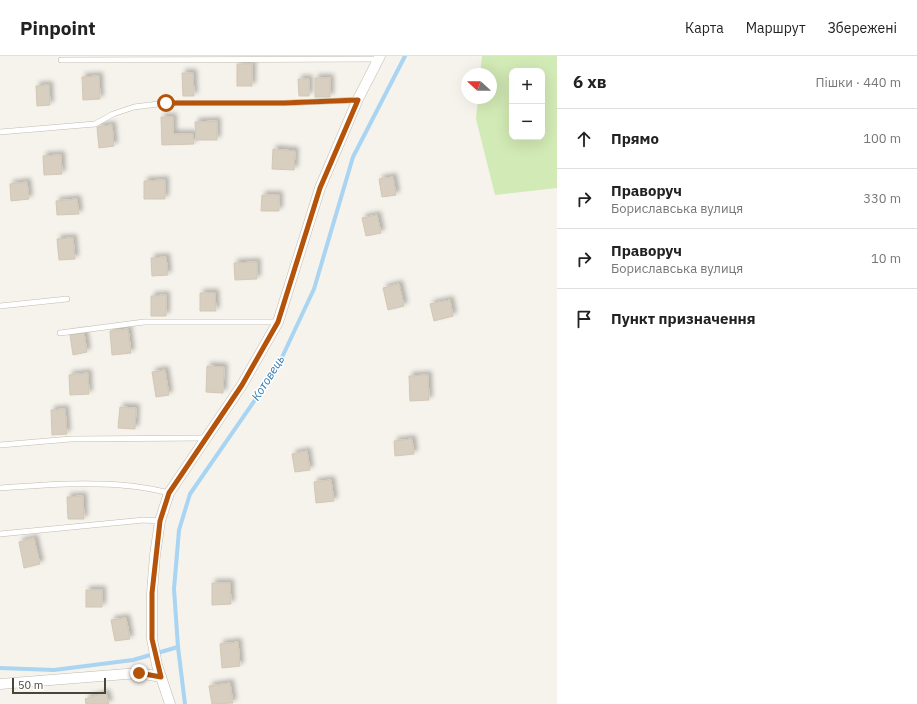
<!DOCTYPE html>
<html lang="uk">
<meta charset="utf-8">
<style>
:root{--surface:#fff;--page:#f2f2f2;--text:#222;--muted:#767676;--line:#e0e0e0}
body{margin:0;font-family:"IBM Plex Sans",sans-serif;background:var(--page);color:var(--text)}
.controls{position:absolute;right:12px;top:12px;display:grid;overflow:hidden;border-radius:8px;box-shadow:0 4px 16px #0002}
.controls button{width:36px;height:36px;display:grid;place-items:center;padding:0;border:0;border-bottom:1px solid var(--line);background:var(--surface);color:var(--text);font:20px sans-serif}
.compass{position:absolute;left:461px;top:12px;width:36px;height:36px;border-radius:50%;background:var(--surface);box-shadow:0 4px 16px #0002;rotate:291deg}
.scale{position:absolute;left:12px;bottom:10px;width:94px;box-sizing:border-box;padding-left:4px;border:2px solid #4b4439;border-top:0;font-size:11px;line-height:14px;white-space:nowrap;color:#4b4439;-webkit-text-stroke:3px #fff;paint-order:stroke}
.stop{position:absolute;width:12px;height:12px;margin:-9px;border:3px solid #b45309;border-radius:50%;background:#fff}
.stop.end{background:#b45309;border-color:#fff;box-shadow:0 1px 4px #0008}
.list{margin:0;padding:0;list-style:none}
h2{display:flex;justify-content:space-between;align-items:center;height:52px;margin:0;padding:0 16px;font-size:17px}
h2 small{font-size:13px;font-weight:400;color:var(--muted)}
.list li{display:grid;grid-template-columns:26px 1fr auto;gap:12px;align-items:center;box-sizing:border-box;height:60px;padding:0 16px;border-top:1px solid var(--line)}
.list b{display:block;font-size:15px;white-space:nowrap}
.list p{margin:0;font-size:13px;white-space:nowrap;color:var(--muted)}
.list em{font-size:13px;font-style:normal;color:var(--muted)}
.icon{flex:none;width:22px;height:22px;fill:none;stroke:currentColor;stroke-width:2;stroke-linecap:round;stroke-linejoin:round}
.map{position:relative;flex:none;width:557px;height:648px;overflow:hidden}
header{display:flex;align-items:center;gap:24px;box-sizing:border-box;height:56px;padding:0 20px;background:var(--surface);border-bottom:1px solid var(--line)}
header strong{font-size:19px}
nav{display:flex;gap:22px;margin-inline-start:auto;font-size:14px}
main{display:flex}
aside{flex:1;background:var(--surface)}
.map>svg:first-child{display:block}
.green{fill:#d2eab5;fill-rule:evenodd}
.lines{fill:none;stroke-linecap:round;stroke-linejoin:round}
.stream{stroke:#a9d4f2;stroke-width:4}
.building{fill:#d8cfc1;stroke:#d3c7b4;filter:url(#shadow)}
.lane-casing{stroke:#c2bbae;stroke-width:6}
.street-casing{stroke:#c2bbae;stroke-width:11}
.lane{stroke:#fff;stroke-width:5}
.street{stroke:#fff;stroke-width:10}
.route{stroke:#b45309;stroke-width:5}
.labels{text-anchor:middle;stroke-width:3;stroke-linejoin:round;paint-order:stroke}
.water-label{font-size:12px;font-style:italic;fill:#2e7ab2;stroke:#fff}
</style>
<header>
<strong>Pinpoint</strong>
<nav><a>Карта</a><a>Маршрут</a><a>Збережені</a></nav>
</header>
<main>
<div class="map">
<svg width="557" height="648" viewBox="0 0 557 648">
<defs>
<filter id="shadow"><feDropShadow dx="3.5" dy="-3.5" stdDeviation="2" flood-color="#0004"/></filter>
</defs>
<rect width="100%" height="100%" fill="#f6f3ec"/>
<path class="green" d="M482,0H557V132L495,139L476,63L478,42H491V18H480ZM512,15H542V81H512Z"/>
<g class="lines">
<g class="stream">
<path d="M0,612L54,614L133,604L178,591"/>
<path d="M185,648L178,591L174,533L179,474L190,438L277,312L314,233L353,101L405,0"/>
</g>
</g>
<g class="building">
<rect x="237" y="8" width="15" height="22"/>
<path d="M182,17H193L194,40H183Z"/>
<path d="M99,20L100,43L83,44L82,21Z"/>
<rect x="315" y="22" width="15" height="19"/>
<path d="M298,23H309V40H299Z"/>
<path d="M49,29L50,49L37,50L36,30Z"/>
<path d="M161,61H173V78H193L194,88L162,89Z"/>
<path d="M217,65V84H196L195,66Z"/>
<path d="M112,69L114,90L99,92L97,71Z"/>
<path d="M273,93L295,95L294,114L272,113Z"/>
<path d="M61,99L62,118L44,119L43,100Z"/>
<path d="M393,121L396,139L382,141L379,123Z"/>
<path d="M165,124V143H144V125Z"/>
<path d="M27,126L29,143L11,145L10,128Z"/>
<path d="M262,139H279V155H261Z"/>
<path d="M77,143L79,158L57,159L56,145Z"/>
<path d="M377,159L381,177L366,180L362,162Z"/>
<path d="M73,182L75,203L59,204L57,183Z"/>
<path d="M166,201L168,219L152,220L151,202Z"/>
<path d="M257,206V223L235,224L234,207Z"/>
<path d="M399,228L404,250L388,254L383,232Z"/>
<path d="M200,237H215L216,255H200Z"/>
<path d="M166,239V260H151V240Z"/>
<path d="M450,244L453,260L434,265L430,248Z"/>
<path d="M128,273L131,297L112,299L110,275Z"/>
<path d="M84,277L87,296L73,299L70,279Z"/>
<path d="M207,310L224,311L223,337L206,336Z"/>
<path d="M165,314L169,339L156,341L152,316Z"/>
<path d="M88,317L89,338L70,339L69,319Z"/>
<path d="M428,319L429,344L410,345L409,320Z"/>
<path d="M120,351L136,352L135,373L118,372Z"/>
<path d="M65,353L67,378L52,379L51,354Z"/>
<path d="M412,383L414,398L395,400L394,385Z"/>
<path d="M307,395L310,414L295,416L292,398Z"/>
<path d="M331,424L334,445L316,447L314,426Z"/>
<path d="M83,440L84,463H68L67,441Z"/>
<path d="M34,482L40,508L24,512L19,486Z"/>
<path d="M212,527H230L231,548L212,549Z"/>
<rect x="86" y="534" width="16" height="17"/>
<path d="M126,562L130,583L115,585L111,564Z"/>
<path d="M238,586L240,610L222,612L220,588Z"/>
<path d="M230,627L233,647L212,648L209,630Z"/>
<path d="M106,637L109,648H86L85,643Z"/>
</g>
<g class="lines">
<g class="lane-casing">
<g id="lane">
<path d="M61,4L378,3"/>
<path d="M0,76L95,68L113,58L134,51L166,47H284L357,44"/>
<path d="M0,250L67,243"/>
<path d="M60,277L144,266H278"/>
<path d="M0,389L71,383L206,382"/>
<path d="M0,432C52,428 118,423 169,437"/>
<path d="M0,478L144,464L160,465"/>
</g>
</g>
<g class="street-casing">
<g id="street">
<path d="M0,628L139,617L161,621"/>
<path d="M170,648L157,609L152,583V537L155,499L160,465L169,437L242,329L278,266L320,132L358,43L380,0"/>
</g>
</g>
<use href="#lane" class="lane"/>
<use href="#street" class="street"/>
</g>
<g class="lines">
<path class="route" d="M139,617L161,621L152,583V537L160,465L169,437L242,329L278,266L320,132L358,44L284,47H166"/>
</g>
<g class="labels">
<g class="water-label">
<text transform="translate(268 322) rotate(-58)" y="4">Котовець</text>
</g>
</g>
</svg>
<div class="controls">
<button>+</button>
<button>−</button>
</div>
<svg class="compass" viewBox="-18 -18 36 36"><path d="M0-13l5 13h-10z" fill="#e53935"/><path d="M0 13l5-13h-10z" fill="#767676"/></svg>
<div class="scale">50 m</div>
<div class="stop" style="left:166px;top:47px"></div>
<div class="stop end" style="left:139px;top:617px"></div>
</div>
<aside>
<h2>6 хв<small>Пішки · 440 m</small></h2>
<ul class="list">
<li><svg class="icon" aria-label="ahead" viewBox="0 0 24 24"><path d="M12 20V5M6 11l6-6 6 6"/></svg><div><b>Прямо</b></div><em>100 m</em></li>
<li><svg class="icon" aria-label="right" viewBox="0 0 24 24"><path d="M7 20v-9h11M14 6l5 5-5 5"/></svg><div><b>Праворуч</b><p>Бориславська вулиця</p></div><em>330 m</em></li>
<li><svg class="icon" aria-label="right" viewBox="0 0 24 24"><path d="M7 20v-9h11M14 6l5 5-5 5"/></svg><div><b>Праворуч</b><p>Бориславська вулиця</p></div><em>10 m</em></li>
<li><svg class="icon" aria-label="arrive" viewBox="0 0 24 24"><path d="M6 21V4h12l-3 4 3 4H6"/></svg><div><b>Пункт призначення</b></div></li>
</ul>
</aside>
</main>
